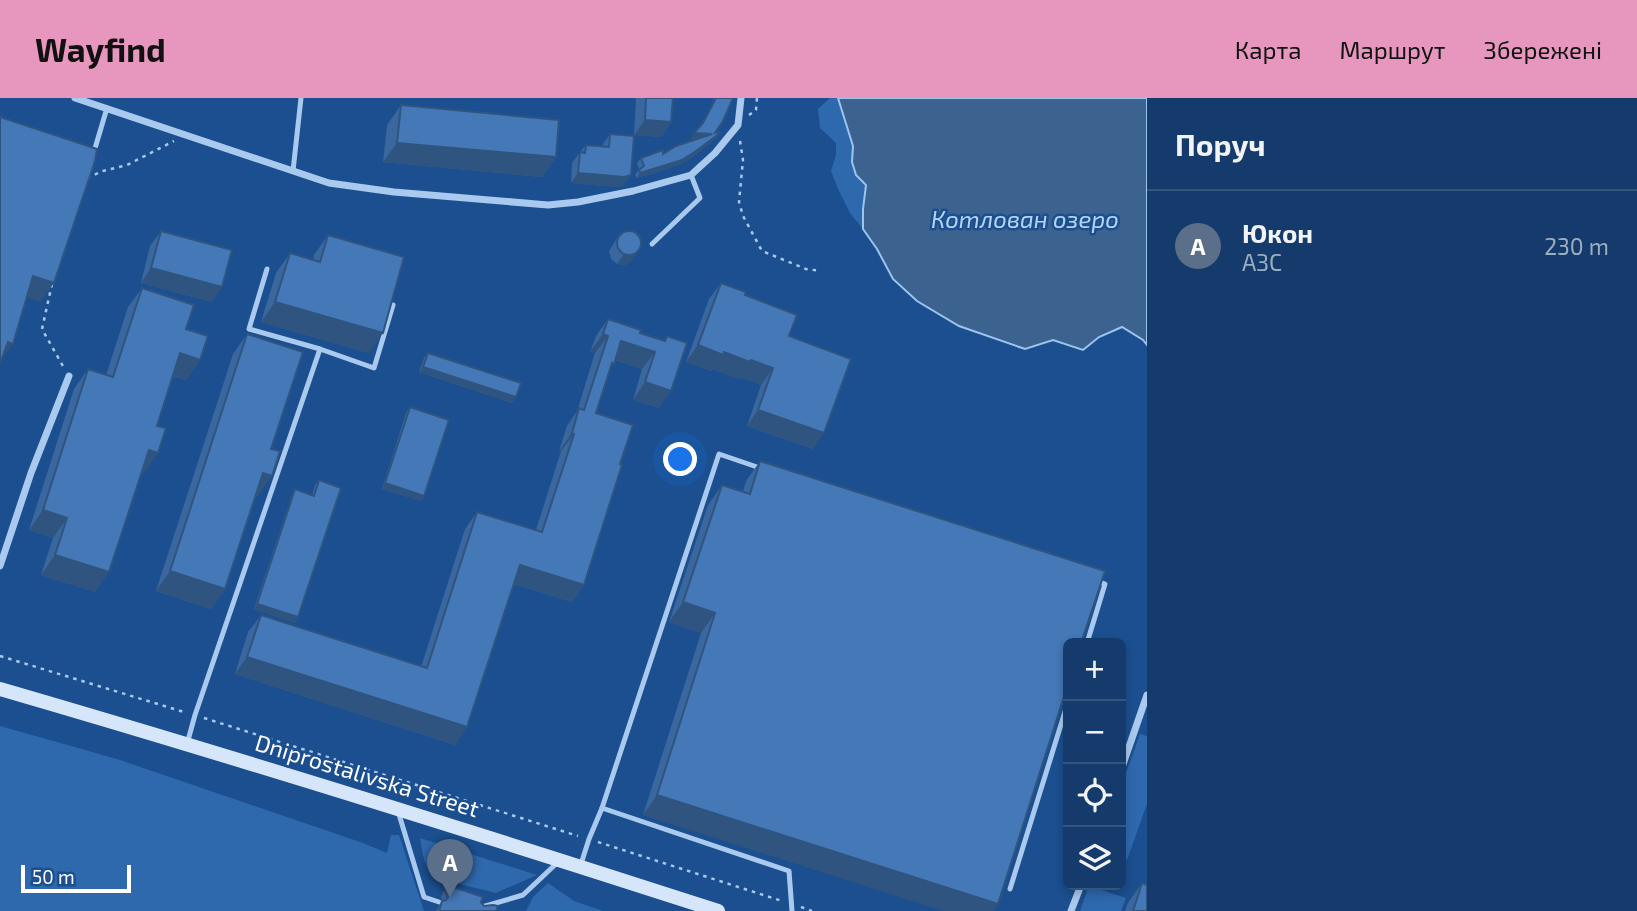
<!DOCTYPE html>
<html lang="uk">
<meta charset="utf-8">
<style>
:root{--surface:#143b6b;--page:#1d4271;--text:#f1f3f6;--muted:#9dadc1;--line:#33557e;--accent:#e797bd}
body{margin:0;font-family:"Exo 2",sans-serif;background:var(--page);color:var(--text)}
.controls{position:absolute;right:21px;bottom:21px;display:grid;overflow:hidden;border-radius:10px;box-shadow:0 4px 10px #0003}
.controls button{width:63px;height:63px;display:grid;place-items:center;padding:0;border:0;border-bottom:2px solid var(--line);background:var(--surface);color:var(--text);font:35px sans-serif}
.scale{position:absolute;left:21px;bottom:18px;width:110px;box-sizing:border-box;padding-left:7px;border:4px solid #fff;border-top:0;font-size:19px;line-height:24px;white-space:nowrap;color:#fff;-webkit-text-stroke:5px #1b4f8f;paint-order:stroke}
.you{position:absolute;left:681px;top:362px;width:24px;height:24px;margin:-18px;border:5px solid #fff;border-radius:50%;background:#1a73e8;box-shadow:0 0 0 10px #1a73e833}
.badge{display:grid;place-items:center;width:46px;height:46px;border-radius:50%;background:var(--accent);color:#fff;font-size:23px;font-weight:700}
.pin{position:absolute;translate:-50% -58px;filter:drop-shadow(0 2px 4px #0008)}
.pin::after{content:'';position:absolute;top:37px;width:24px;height:21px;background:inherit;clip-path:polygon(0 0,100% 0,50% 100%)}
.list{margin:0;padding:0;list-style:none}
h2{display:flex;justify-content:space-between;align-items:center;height:91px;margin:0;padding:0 28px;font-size:30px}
h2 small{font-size:23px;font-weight:400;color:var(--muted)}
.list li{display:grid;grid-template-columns:46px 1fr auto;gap:21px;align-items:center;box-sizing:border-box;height:112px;padding:0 28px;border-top:2px solid var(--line)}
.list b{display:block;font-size:26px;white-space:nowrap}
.list p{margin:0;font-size:23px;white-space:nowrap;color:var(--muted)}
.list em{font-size:23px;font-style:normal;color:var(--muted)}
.icon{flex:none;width:38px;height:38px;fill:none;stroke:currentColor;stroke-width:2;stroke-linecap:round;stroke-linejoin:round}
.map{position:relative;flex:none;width:1147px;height:813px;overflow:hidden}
header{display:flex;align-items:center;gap:42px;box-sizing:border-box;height:98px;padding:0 35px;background:var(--accent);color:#111}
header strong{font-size:33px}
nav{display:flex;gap:38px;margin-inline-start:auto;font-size:24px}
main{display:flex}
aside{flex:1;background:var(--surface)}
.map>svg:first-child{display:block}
.green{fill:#2e69ad}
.water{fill:#3c6290;stroke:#9cc4f0;stroke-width:2}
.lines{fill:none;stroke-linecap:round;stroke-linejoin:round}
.path{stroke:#a9c9ee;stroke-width:2.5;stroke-dasharray:3.5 5;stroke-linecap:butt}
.lane{stroke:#a9c9ee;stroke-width:5}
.street{stroke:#a9c9ee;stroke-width:7}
.secondary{stroke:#d6e6fa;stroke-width:14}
.wall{fill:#3a679d}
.shaded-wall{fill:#305480}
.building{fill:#4478b7;stroke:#305480;stroke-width:2}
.labels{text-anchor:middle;stroke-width:5;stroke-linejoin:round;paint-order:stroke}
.street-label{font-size:23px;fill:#fff;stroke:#1b4f8f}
.water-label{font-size:24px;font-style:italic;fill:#b5d3f5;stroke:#1b4f8f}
</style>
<header>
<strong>Wayfind</strong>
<nav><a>Карта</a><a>Маршрут</a><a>Збережені</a></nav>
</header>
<main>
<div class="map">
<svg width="1147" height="813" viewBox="0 0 1147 813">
<rect width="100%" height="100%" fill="#1b4f8f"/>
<g class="green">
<path d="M830,0H838L853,48L852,64L856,77L866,87L863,111V131L850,115L838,91L831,73L836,57V45L820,30L818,11Z"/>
<path d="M0,628L117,661L363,745L387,755L391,737H399L424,813H0Z"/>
<path d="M1140,636L1147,638V706L1127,762L1121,760V689Z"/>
<path d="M420,740L537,777L496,795C482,791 439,783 430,773C423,766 422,750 420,740Z"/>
<path d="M548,785L574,803L603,813H526L533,799Z"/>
<path d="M1089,788L1126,800L1121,813H1080Z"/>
</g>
<path class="water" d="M838,0H1147V247L1143,242L1122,229L1099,239L1083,252L1053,242L1025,251L959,228L917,203L893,181L877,151L863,131V111L866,87L856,77L852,64L853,48Z"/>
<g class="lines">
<g class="path">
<path d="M749,17L756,12L757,0"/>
<path d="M740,43L743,62L739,104L743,118L762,153L806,171L821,173"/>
<path d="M87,80L103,73L127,67L174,43"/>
<path d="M52,186L42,231L64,270"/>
<path d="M0,558L184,614"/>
<path d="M204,620L578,738"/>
<path d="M598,744L782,803"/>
<path d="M801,809L812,813"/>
</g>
<g class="lane">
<path d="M93,57L107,10"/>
<path d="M293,73L301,0"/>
<path d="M652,146L700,100L691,77"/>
<path d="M267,171L249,231L320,251L374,270L393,207"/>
<path d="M1087,545L1105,486L1094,482"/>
<path d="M187,646L195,617L320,251"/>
<path d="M602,710L719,356L763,371"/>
<path d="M398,713L424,799L439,804"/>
<path d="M581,766L589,741L602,710L789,773L792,813"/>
<path d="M1010,791L1068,604"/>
<path d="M482,809L523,797L558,764"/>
</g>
<g class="street">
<path d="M75,0L329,85L394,94L548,107L578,104L633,93L691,77L715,55L738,27L741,0"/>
<path d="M0,468L31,375L69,278"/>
<path d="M1121,672L1147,597"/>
<path d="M1071,813L1081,787"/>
</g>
<path class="secondary" d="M0,591C241,661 480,736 718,813"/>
</g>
<g class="wall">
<path d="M636,0H673L671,24L661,39L634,37Z"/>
<path d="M714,0H733L715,35H720L716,40L693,59L679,67L637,80L635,77L639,71L637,65L641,60L663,56L698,41H691L701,28L711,10Z"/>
<path d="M401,7L556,59L542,79L383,64L387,27Z"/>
<path d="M610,36L624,87L617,89L571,85L572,65L580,54L586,47L603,48V46Z"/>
<path d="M161,133L212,204L141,185L150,148Z"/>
<path d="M620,135L632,163L625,167L617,166L611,161L609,153Z"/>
<path d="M328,137L369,255L261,224L276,175L290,155L313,162L314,157Z"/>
<path d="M721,185L745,197L789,238L813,351L747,328L761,287L740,279L739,281L713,271L711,273L686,264L709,201Z"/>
<path d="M142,190L186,231L200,262L186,282L173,278L157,328L144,375H142L95,494L41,477L53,440L29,432L74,291L88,271L106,277L128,209Z"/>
<path d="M608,221L640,235L664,242L667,238L659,310L633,302L642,271L615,262L610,271L596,315L584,487L572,504L514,486L455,647L235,576L248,534L261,517L421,569L465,431L477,414L536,432L561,353H559L567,328L577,313L595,255L590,254L596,238Z"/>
<path d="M247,236L271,351L258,398L256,397L225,491L211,511L156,493L233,256Z"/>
<path d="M428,255L516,299L512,305L419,274L424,260Z"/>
<path d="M410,309L424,398L421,403L382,391L406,315Z"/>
<path d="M760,363L993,813L643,717L701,535L669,524L708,407L722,387L743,393L746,383Z"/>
<path d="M319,382L298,519L295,525L254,511L292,397L295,391L312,397L315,387Z"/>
<path d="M1142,785L1147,813H1125L1128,805Z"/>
<path d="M447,787L481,804L484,808L496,813H436L438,809L443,803L441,799L443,794Z"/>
</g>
<g class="shaded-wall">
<path d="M645,22L671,24L661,39L634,37Z"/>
<path d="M694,35L712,36L708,41H691Z"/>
<path d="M720,35L716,40L693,59L679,67L637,80L640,75Z"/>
<path d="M397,45L556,59L542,79L383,64Z"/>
<path d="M578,75L631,77L624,87L617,89L571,85Z"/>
<path d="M639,152L632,163L625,167L617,166L624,156Z"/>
<path d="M151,170L222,189L212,204L141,185Z"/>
<path d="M33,178L54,185L40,204L19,197Z"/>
<path d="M275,204L383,235L369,255L261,224Z"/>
<path d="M603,236L608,238L595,255L590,254Z"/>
<path d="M621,243L655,254L642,271L609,260Z"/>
<path d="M8,244L13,246L0,264Z"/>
<path d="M698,247L751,262L773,270L761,287L740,279L739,281L713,271L711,273L686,264Z"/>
<path d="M180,255L200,262L186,282L166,275Z"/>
<path d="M423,269L516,299L512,305L419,274Z"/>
<path d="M645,284L671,293L659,310L633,302Z"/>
<path d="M758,312L824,335L813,351L747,328Z"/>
<path d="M572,335L574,336L561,353H559Z"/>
<path d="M149,352L158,355L144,375L135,372Z"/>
<path d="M263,375L272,378L258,398L249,395Z"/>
<path d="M385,385L424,398L421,403L382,391Z"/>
<path d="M43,412L67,420L53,440L29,432Z"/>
<path d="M55,457L109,474L95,494L41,477Z"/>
<path d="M520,467L584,487L572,504L508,484Z"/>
<path d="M170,473L225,491L211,511L156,493Z"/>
<path d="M683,504L715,515L701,535L669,524Z"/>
<path d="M257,506L298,519L295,525L254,511Z"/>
<path d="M247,559L467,629L455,647L235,576Z"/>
<path d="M657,697L998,806L993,813H943L643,717Z"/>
</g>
<g class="building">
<path d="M646,0H673L671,24L645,22Z"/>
<path d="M716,0H733L723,23L715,35L719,34L720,35L696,53L682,62L640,75L639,72L644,68L641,60L663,52V56L676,48L712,36L694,35L703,25Z"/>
<path d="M401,7L559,22L556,59L397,45Z"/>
<path d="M0,19L97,51L95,63L54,185L33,178L13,246L8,244L0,266Z"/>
<path d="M610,36L634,38L631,77L624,79L578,75L580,54L585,55L586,47L609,49Z"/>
<circle cx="629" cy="145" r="12"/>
<path d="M161,133L232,152L222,189L151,170Z"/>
<path d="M328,137L404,159L383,235L275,204L290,155L320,164Z"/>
<path d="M721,185L746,194L745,197L797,217L789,238L851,261L824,335L758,312L773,270L751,262L750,264L724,254L723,257L698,247Z"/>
<path d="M142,190L194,207L186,231L208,238L200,262L180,255L157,328L166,330L158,355L149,352L109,474L55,457L67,420L43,412L88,271L113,279Z"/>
<path d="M608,221L641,232L640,235L665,243L667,238L687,245L671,293L645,284L655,254L621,243L614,266L612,265L596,315L633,327L620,366L622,367L584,487L520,467L467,629L247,559L261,517L427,570L477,414L542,434L574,336L572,335L579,310L584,312L608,238L603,236Z"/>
<path d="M247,236L303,254L271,351L280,353L272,378L263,375L225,491L170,473Z"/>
<path d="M428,255L521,285L516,299L423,269Z"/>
<path d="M410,309L449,322L424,398L385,385Z"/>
<path d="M760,363L1105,473L1081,545H1068V586L998,806L657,697L715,515L683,504L722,387L750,396Z"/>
<path d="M319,382L341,390L298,519L257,506L295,391L314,398Z"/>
<path d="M1142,785L1147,787V813H1133Z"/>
<path d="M447,787L483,799L481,804L484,808L493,807L498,808L496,813H439L442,803L446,802L448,799L445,793Z"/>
</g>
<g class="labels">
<g class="street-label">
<text transform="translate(367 678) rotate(17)" y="8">Dniprostalivska Street</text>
</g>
<g class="water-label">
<text x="1025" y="130">Котлован озеро</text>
</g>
</g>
</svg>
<div class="controls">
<button>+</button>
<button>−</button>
<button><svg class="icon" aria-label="locate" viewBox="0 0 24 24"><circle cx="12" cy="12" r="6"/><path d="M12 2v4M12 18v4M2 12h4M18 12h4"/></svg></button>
<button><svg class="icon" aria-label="layers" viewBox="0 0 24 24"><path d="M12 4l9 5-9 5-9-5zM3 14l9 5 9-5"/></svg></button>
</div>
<div class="scale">50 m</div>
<div class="you"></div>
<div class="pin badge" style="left:450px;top:799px;background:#5c6f8a">A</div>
</div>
<aside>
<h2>Поруч<small></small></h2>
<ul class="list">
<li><span class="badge" style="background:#5c6f8a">A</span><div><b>Юкон</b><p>АЗС</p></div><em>230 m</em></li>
</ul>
</aside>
</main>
